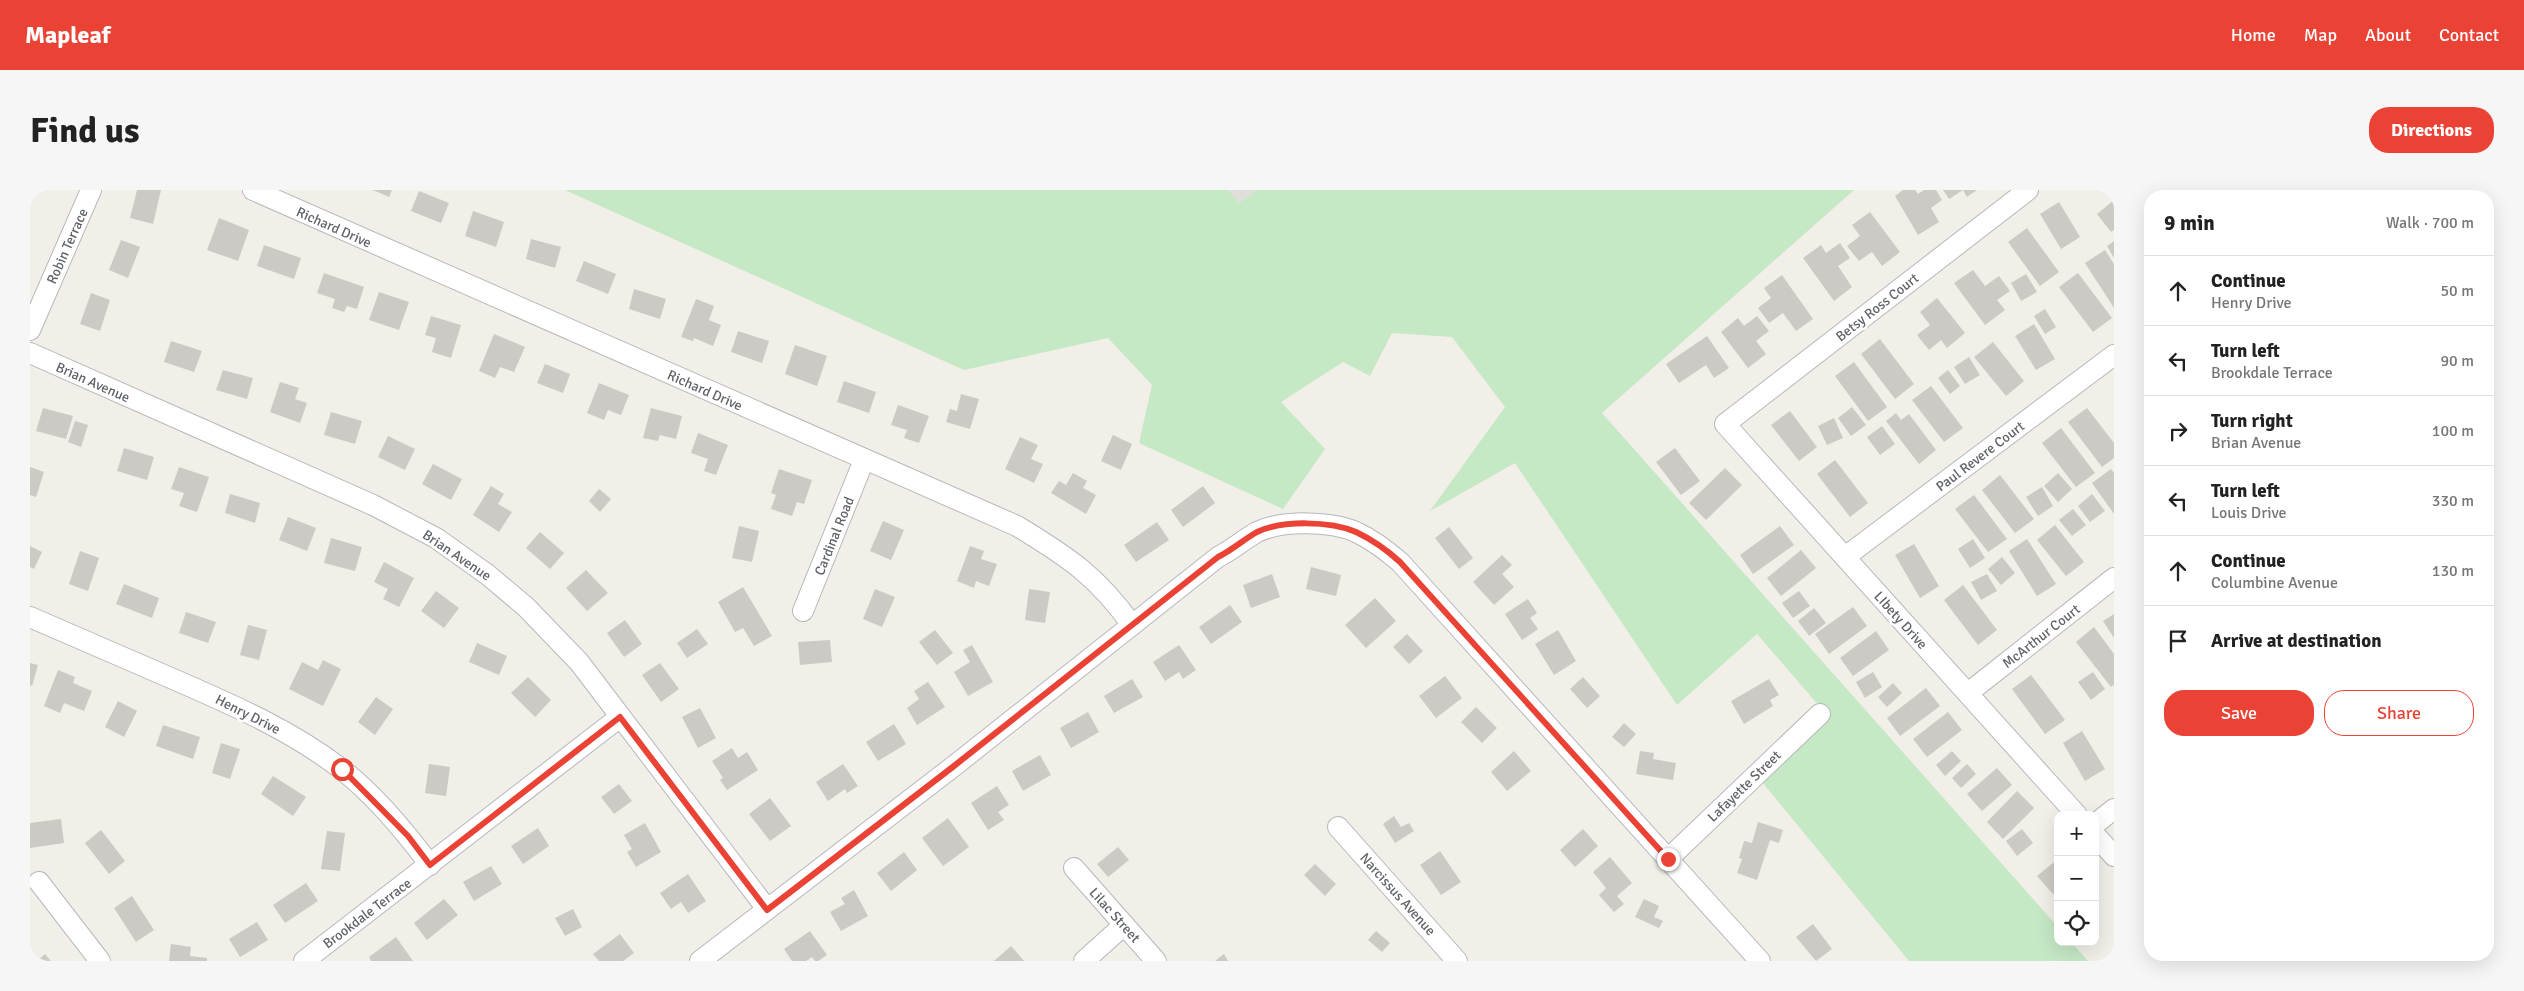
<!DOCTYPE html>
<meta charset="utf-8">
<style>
:root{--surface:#fff;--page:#f6f6f6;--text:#222;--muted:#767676;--line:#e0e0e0;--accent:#ea4335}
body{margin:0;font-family:Signika,sans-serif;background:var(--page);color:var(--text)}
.controls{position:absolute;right:15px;bottom:15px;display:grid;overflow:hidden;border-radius:10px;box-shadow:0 5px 20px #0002}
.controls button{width:45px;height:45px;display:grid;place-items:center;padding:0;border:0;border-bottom:1px solid var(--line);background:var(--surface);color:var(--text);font:25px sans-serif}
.stop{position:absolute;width:15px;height:15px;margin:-11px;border:4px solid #ea4335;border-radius:50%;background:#fff}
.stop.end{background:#ea4335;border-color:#fff;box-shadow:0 1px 5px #0008}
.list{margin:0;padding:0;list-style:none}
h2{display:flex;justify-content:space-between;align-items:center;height:65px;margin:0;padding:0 20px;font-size:21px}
h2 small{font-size:16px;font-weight:400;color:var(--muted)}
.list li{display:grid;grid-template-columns:32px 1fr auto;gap:15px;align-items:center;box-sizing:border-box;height:70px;padding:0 20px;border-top:1px solid var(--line)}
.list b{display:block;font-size:19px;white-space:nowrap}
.list p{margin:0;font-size:16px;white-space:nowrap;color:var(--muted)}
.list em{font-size:16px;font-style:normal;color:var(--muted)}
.actions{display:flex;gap:10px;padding:15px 20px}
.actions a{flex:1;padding:11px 0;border:1px solid var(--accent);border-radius:20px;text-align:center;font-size:18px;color:var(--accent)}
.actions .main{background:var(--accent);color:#fff}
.icon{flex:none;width:28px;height:28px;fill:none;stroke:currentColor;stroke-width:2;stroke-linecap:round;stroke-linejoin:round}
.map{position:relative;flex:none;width:2084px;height:771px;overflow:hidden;border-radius:20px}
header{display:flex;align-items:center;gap:30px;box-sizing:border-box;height:70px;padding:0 25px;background:var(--accent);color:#fff}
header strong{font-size:24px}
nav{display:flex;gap:28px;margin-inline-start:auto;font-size:18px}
.intro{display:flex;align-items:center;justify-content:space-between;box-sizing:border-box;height:120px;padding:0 30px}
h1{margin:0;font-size:35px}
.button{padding:12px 22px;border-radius:20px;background:var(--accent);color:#fff;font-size:18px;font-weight:700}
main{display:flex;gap:30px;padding:0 30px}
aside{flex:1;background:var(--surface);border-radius:20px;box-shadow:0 5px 20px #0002}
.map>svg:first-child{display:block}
.industrial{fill:#e0deda}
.green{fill:#c5e8c5}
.building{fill:#cccac5}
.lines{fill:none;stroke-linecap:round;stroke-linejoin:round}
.minor-casing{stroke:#b5b8bc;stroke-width:22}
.minor{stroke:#fff;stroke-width:20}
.route{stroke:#ea4335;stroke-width:6}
.labels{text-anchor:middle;stroke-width:5;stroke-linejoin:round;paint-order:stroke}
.street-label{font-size:14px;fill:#5f6368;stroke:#fff}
</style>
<header>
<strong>Mapleaf</strong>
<nav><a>Home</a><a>Map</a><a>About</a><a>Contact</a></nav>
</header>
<div class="intro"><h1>Find us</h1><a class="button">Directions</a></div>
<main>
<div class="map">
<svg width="2084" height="771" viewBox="0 0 2084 771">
<rect width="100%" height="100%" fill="#f1efe8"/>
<path class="industrial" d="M1198,0H1227L1209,13Z"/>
<path class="green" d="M535,0H1198L1209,13L1227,0H1824L1572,223L2028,737V752H2041L2058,771H1879L1728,587L1797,525L1727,444L1647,515L1485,273L1400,321L1475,217L1422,147L1362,143L1340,186L1313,172L1251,212L1295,259L1253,319L1109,253L1122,195L1078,148L934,180Z"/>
<g class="building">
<path d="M107,0H131L123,34L100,28Z"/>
<path d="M343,0H362L359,7Z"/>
<path d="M1873,0H1885L1888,4L1894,0H1906L1912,10L1901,18L1909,32L1888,45L1865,6Z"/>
<path d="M1913,0H1947L1937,7L1933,0L1919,9Z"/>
<path d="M389,1L419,13L411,33L381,21Z"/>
<path d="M2084,10V40L2081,42L2067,24Z"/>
<path d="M2029,12L2050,47L2031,59L2010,24Z"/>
<path d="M443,21L474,32L466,57L435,46Z"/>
<path d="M1840,22L1870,62L1852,76L1842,62L1829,71L1817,56L1830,46L1822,35Z"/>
<path d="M189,28L219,40L208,71L177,60Z"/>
<path d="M1997,38L2029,82L2010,96L1978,52Z"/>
<path d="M501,49L531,57L525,78L496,69Z"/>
<path d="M91,50L110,57L98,88L79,80Z"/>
<path d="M2084,51V68L2077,56Z"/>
<path d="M1810,53L1820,68L1808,76L1822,97L1804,111L1773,68L1791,55L1796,63Z"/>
<path d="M234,55L271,68L264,89L227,76Z"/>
<path d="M2075,60L2084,74V118L2055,73Z"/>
<path d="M554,71L586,84L578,104L546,91Z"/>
<path d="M1943,80L1955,96L1969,86L1980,101L1967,110L1975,120L1955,135L1924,93Z"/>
<path d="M294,83L334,97L327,119L317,116L314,122L302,118L305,109L287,103Z"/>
<path d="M2048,83L2082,128L2063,142L2029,97Z"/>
<path d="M1996,84L2007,102L1991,111L1981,93Z"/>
<path d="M1752,85L1783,129L1766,141L1753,123L1739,133L1728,118L1741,108L1734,98Z"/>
<path d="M604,99L636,109L630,129L599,119Z"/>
<path d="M349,102L379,112L369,140L339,130Z"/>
<path d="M61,103L80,110L70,141L50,134Z"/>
<path d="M1907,108L1935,143L1917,158L1911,150L1899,160L1887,145L1900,135L1890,122Z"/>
<path d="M666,109L684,116L679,130L691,135L683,156L664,148L663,151L651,147Z"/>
<path d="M2015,119L2026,137L2015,144L2004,126Z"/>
<path d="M401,126L431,135L421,168L402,162L406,148L395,145Z"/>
<path d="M1727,126L1739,141L1726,151L1736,164L1718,178L1691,142L1708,128L1714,136Z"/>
<path d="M2004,134L2025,169L2006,180L1985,146Z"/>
<path d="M708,141L739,151L732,173L701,162Z"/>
<path d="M464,144L495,157L484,182L470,177L465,188L449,181Z"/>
<path d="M1677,146L1699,178L1684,188L1676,175L1649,193L1636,174Z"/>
<path d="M1850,149L1884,194L1865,209L1831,164Z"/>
<path d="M141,151L172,161L164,182L134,172Z"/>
<path d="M1963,152L1994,191L1976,206L1944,167Z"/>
<path d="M765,155L797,166L787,196L755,184Z"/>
<path d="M1939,167L1950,185L1935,194L1924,177Z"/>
<path d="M1824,172L1857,217L1838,231L1805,186Z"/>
<path d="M515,174L540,184L533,203L507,193Z"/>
<path d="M193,180L223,188L217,209L186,200Z"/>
<path d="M1918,180L1930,196L1920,204L1908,188Z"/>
<path d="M814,191L846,202L839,223L807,212Z"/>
<path d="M250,192L269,198L265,209L277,213L270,233L240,222Z"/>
<path d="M569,193L599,205L591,225L578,220L574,230L557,223Z"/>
<path d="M1901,196L1933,238L1914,252L1882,210Z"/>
<path d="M931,204L949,209L940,239L916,232L920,219L927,221Z"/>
<path d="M868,215L899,226L889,253L874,248L877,240L861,235Z"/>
<path d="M1822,217L1836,235L1821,246L1808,228Z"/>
<path d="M13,218L43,226L36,249L6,241Z"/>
<path d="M621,218L652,226L646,249L630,245L628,251L613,248Z"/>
<path d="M2057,218L2084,253V268L2072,277L2038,232Z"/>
<path d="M1760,221L1787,257L1769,271L1741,235Z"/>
<path d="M301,222L332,231L325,254L294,245Z"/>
<path d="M1866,223L1871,230L1879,224L1906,260L1889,274L1856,231Z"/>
<path d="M1804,228L1813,248L1797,255L1788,236Z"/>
<path d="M45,231L58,235L51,257L38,252Z"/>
<path d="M1852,236L1865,254L1850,265L1837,247Z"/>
<path d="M2031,238L2065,283L2046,297L2012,253Z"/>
<path d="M668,243L698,255L686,285L674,281L678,269L661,263Z"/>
<path d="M1083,245L1102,254L1091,280L1071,271Z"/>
<path d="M358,246L385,259L375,280L348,267Z"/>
<path d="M990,247L1008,255L1001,269L1013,274L1004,293L975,279Z"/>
<path d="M94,258L124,267L117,290L87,281Z"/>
<path d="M1645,258L1670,291L1651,305L1626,272Z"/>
<path d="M1805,270L1838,313L1820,327L1787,284Z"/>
<path d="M403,274L432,289L421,310L392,294Z"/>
<path d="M0,277L14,282L6,307L0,305Z"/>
<path d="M149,277L179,287L167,322L149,316L154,303L141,299Z"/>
<path d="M1695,278L1712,295L1676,330L1659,313Z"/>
<path d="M749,279L782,290L774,314L767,312L762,326L741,319L746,305L741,303Z"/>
<path d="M2081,279L2084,283V324L2062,293Z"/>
<path d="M1043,283L1057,291L1053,298L1066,305L1056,324L1021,303L1029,291L1036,295Z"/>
<path d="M2028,283L2042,299L2028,312L2014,296Z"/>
<path d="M1970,285L2004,329L1985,343L1952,300Z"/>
<path d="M461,296L474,304L468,314L482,322L469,342L443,325Z"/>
<path d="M1173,296L1185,313L1153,337L1141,320Z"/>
<path d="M2012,297L2023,316L2008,326L1996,307Z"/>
<path d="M569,299L581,309L570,322L559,311Z"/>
<path d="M200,304L230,313L225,333L195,323Z"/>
<path d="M2062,304L2075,321L2060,332L2048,316Z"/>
<path d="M1944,305L1977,349L1958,362L1925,319Z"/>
<path d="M2043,319L2056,335L2042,346L2029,330Z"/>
<path d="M258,327L286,338L277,361L249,350Z"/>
<path d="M853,331L874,340L861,370L840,361Z"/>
<path d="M1127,332L1139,350L1106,372L1094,355Z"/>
<path d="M2025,335L2054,372L2036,386L2007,350Z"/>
<path d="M709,336L729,341L722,372L702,368Z"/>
<path d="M1750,336L1764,355L1723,384L1710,365Z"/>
<path d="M1419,337L1443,368L1429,379L1405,348Z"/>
<path d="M510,342L534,363L520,379L496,358Z"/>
<path d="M301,348L332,357L325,381L294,373Z"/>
<path d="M1943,349L1955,368L1940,378L1928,359Z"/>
<path d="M1997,349L2026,394L2007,406L1979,361Z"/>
<path d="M1884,354L1909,396L1890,408L1865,365Z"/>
<path d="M0,356L12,362L4,379L0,377Z"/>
<path d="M940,356L954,361L951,369L967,374L959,396L946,391L944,398L927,391Z"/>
<path d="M1771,360L1786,378L1751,406L1737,388Z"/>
<path d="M50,361L69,368L58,401L39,394Z"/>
<path d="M1472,365L1482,375L1472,384L1484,397L1464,415L1443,392Z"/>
<path d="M1972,367L1985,383L1971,395L1958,379Z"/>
<path d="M354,372L384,388L369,417L353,409L358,399L344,392Z"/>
<path d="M1281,377L1311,385L1306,406L1276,399Z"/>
<path d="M556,380L578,403L557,421L536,398Z"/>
<path d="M1242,384L1250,407L1221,418L1213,395Z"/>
<path d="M1957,384L1967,401L1951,410L1941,392Z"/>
<path d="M94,394L129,408L122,428L86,414Z"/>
<path d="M1933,395L1967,440L1948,455L1914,410Z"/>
<path d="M713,397L742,446L724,456L713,438L705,442L688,412Z"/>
<path d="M845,399L865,407L852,437L833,429Z"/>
<path d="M999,399L1020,402L1015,433L995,430Z"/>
<path d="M406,401L429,418L414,438L391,421Z"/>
<path d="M1769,401L1780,416L1763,428L1752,413Z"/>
<path d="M1345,408L1366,431L1336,458L1315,435Z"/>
<path d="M1498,409L1507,423L1500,428L1508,439L1492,450L1475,424Z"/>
<path d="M1200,415L1212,432L1181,454L1169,437Z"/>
<path d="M1823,417L1837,436L1799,464L1785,444Z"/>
<path d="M1784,418L1796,433L1779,446L1768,431Z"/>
<path d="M156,422L186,432L178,453L149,443Z"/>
<path d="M2084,424V448L2073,431Z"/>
<path d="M595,430L612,454L594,467L577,443Z"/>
<path d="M218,435L237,440L229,470L210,465Z"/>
<path d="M2064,437L2084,464V495L2081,497L2046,452Z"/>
<path d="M667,439L678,454L657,468L647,453Z"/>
<path d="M905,440L923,463L907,475L889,452Z"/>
<path d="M1528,440L1546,471L1524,485L1505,454Z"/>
<path d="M1846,441L1859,460L1823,486L1810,468Z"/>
<path d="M1377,444L1393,461L1379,474L1363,457Z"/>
<path d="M800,450L802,472L770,475L768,452Z"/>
<path d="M447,453L477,466L469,485L439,472Z"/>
<path d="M942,455L963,492L938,506L924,482L940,472L933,460Z"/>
<path d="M1149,455L1166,480L1153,489L1149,482L1135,491L1123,472Z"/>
<path d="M293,470L311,479L293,516L259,499L272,472L288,480Z"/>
<path d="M0,473L8,475L2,496L0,495Z"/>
<path d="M630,473L649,499L631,512L612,485Z"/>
<path d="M28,480L45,487L43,493L62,501L54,521L34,513L30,523L14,516Z"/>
<path d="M1843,482L1852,497L1835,508L1826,492Z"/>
<path d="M2063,482L2075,499L2061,510L2048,492Z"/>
<path d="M2001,485L2035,530L2015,544L1982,499Z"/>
<path d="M1415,486L1432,508L1406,528L1389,506Z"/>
<path d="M498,487L521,510L505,527L481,503Z"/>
<path d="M1553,487L1570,506L1557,518L1540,499Z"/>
<path d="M1102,489L1113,507L1084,523L1074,506Z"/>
<path d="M1739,489L1749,505L1740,510L1743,516L1714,534L1701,511Z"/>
<path d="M898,492L915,517L887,535L877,518L889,509L884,501Z"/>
<path d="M1863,493L1872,503L1857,517L1848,507Z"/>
<path d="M1896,498L1910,516L1870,546L1857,528Z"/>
<path d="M346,507L363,519L345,545L328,532Z"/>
<path d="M88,511L107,521L94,547L75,537Z"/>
<path d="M1446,517L1467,538L1452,553L1431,532Z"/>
<path d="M670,518L686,548L668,558L652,527Z"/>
<path d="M1058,522L1069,542L1041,558L1030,538Z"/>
<path d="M1918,522L1932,540L1897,567L1883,549Z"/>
<path d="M1594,533L1606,544L1594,557L1582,547Z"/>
<path d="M864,534L876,554L848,571L836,552Z"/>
<path d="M133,535L170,547L163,569L126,556Z"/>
<path d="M2052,541L2075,579L2055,591L2033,553Z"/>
<path d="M191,553L210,559L200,589L182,583Z"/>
<path d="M702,558L708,568L717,562L728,580L697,600L690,590L693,588L682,571Z"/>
<path d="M1484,561L1501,581L1477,601L1461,582Z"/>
<path d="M1610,561L1624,563L1623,569L1646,573L1643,590L1606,584Z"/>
<path d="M1922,561L1931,571L1915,586L1906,575Z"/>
<path d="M1010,565L1021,585L993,601L982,581Z"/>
<path d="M399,574L420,577L416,606L395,603Z"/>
<path d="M813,574L828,596L817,603L815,599L798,611L786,592Z"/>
<path d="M1937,574L1946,584L1931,598L1922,588Z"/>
<path d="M1967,578L1982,595L1952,621L1937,604Z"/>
<path d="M243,586L276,607L263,626L231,604Z"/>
<path d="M589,594L602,611L584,624L571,607Z"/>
<path d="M967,596L979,615L968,622L974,630L958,640L941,613Z"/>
<path d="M1987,601L2004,618L1973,649L1957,632Z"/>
<path d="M740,608L761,636L740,651L719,624Z"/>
<path d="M1364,626L1371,637L1379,633L1384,641L1365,653L1353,634Z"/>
<path d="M918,628L939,657L913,676L892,648Z"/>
<path d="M31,629L34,653L0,658V633Z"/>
<path d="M1728,632L1753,640L1749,653L1740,650L1727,690L1707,683L1712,669L1709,668L1714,651L1722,653Z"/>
<path d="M615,633L631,662L606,677L597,662L602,659L594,645Z"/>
<path d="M508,638L519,656L493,674L481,656Z"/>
<path d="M1553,639L1568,656L1545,677L1530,660Z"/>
<path d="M1992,639L2003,653L1987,666L1976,651Z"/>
<path d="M71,640L95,671L79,684L55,653Z"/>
<path d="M297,641L315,643L310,681L291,679Z"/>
<path d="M1088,657L1099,670L1078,687L1067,674Z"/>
<path d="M1410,661L1431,692L1411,705L1390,675Z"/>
<path d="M874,662L887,680L861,701L847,683Z"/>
<path d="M1580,667L1602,693L1587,706L1594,714L1584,722L1569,705L1576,698L1563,682Z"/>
<path d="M2028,669V699L2023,704L2007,686Z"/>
<path d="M1285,674L1306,694L1295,706L1274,685Z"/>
<path d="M461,676L472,694L444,711L433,692Z"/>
<path d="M658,684L676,711L658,723L651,712L641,719L630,703Z"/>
<path d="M276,693L288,711L255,733L243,715Z"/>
<path d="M824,700L838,726L811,741L800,722L815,714L811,708Z"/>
<path d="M102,706L124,740L106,752L84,718Z"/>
<path d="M414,709L428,725L397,750L384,733Z"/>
<path d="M1614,709L1629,716L1624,727L1633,731L1629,738L1605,727Z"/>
<path d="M543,719L552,737L535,746L525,728Z"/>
<path d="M227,732L238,750L210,767L199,749Z"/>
<path d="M1783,734L1802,759L1786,771L1766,747Z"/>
<path d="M780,741L797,765L788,771H785L782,767L776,771H762L754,759Z"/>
<path d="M1346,741L1360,753L1352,762L1338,750Z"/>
<path d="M590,744L604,763L593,771H569L563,764Z"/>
<path d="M366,747L383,771H341L339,767Z"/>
<path d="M141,754L161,757L160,766L177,768V771H139Z"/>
<path d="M981,756L994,771H964Z"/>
<path d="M15,764L21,771H7Z"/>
<path d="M1194,764L1198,771H1185Z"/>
</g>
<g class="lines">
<g class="minor-casing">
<g id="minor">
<path d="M223,0L987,336C1038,367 1067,386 1102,435"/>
<path d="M1998,0L1695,234L2047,625"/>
<path d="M0,140L61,0"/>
<path d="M0,163L343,315L406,348L458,385L496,417L549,472L737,719"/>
<path d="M1815,367L2084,165"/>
<path d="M773,421L834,270"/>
<path d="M0,427C50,449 100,470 150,492C205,516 262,541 310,578C344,604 374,640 400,675"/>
<path d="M1938,503L2084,388"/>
<path d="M2065,634L2084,619"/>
<path d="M1308,637L1427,771"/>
<path d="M2065,645L2084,666"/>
<path d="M1638,669L1790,524"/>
<path d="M1044,678L1126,771"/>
<path d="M9,692L70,771"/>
<path d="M274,771L590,527"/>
<path d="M670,771L924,576L1188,367C1202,360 1213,350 1227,342C1252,330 1301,331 1326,342C1343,350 1356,360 1370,372L1730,771"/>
<path d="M1054,771L1094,735"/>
</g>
</g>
<use href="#minor" class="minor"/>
</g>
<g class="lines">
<path class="route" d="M312,579L378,646L400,675L590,527L737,720L924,576L1188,367C1202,360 1213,350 1227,342C1252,330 1301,331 1326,342C1343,350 1357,360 1370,372L1638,669"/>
</g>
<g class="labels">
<g class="street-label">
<text transform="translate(304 37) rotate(24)" y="5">Richard Drive</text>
<text transform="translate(37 56) rotate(-66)" y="5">Robin Terrace</text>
<text transform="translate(1847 117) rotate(-38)" y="5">Betsy Ross Court</text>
<text transform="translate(63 192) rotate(24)" y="5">Brian Avenue</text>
<text transform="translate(675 200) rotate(24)" y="5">Richard Drive</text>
<text transform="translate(1950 266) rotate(-37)" y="5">Paul Revere Court</text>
<text transform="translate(804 346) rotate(-68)" y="5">Cardinal Road</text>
<text transform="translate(427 365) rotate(34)" y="5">Brian Avenue</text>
<text transform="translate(1871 430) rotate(48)" y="5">LIbety Drive</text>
<text transform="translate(2011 446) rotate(-38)" y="5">McArthur Court</text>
<text transform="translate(218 524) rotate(27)" y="5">Henry Drive</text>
<text transform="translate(1714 596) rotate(-44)" y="5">Lafayette Street</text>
<text transform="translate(1368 704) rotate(48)" y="5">Narcissus Avenue</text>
<text transform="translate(337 723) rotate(-37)" y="5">Brookdale Terrace</text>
<text transform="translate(1085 725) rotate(48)" y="5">Lilac Street</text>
</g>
</g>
</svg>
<div class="controls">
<button>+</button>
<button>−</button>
<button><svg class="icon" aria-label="locate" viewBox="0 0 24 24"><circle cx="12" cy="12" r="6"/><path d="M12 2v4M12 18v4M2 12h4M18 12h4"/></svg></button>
</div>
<div class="stop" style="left:312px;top:579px"></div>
<div class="stop end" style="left:1638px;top:669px"></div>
</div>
<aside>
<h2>9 min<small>Walk · 700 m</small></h2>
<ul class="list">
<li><svg class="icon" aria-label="ahead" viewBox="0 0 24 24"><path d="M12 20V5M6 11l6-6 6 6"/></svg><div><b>Continue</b><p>Henry Drive</p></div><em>50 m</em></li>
<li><svg class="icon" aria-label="left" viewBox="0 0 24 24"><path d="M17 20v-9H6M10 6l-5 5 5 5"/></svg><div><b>Turn left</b><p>Brookdale Terrace</p></div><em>90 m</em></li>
<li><svg class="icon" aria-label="right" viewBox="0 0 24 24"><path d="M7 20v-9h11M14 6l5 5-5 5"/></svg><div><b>Turn right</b><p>Brian Avenue</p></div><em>100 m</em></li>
<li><svg class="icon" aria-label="left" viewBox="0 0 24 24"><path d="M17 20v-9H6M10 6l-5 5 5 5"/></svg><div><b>Turn left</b><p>Louis Drive</p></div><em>330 m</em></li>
<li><svg class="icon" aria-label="ahead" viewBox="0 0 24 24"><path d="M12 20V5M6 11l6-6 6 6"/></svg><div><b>Continue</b><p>Columbine Avenue</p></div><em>130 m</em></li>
<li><svg class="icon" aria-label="arrive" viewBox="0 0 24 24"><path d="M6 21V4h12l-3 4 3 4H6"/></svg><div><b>Arrive at destination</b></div></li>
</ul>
<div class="actions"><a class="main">Save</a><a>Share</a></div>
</aside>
</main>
